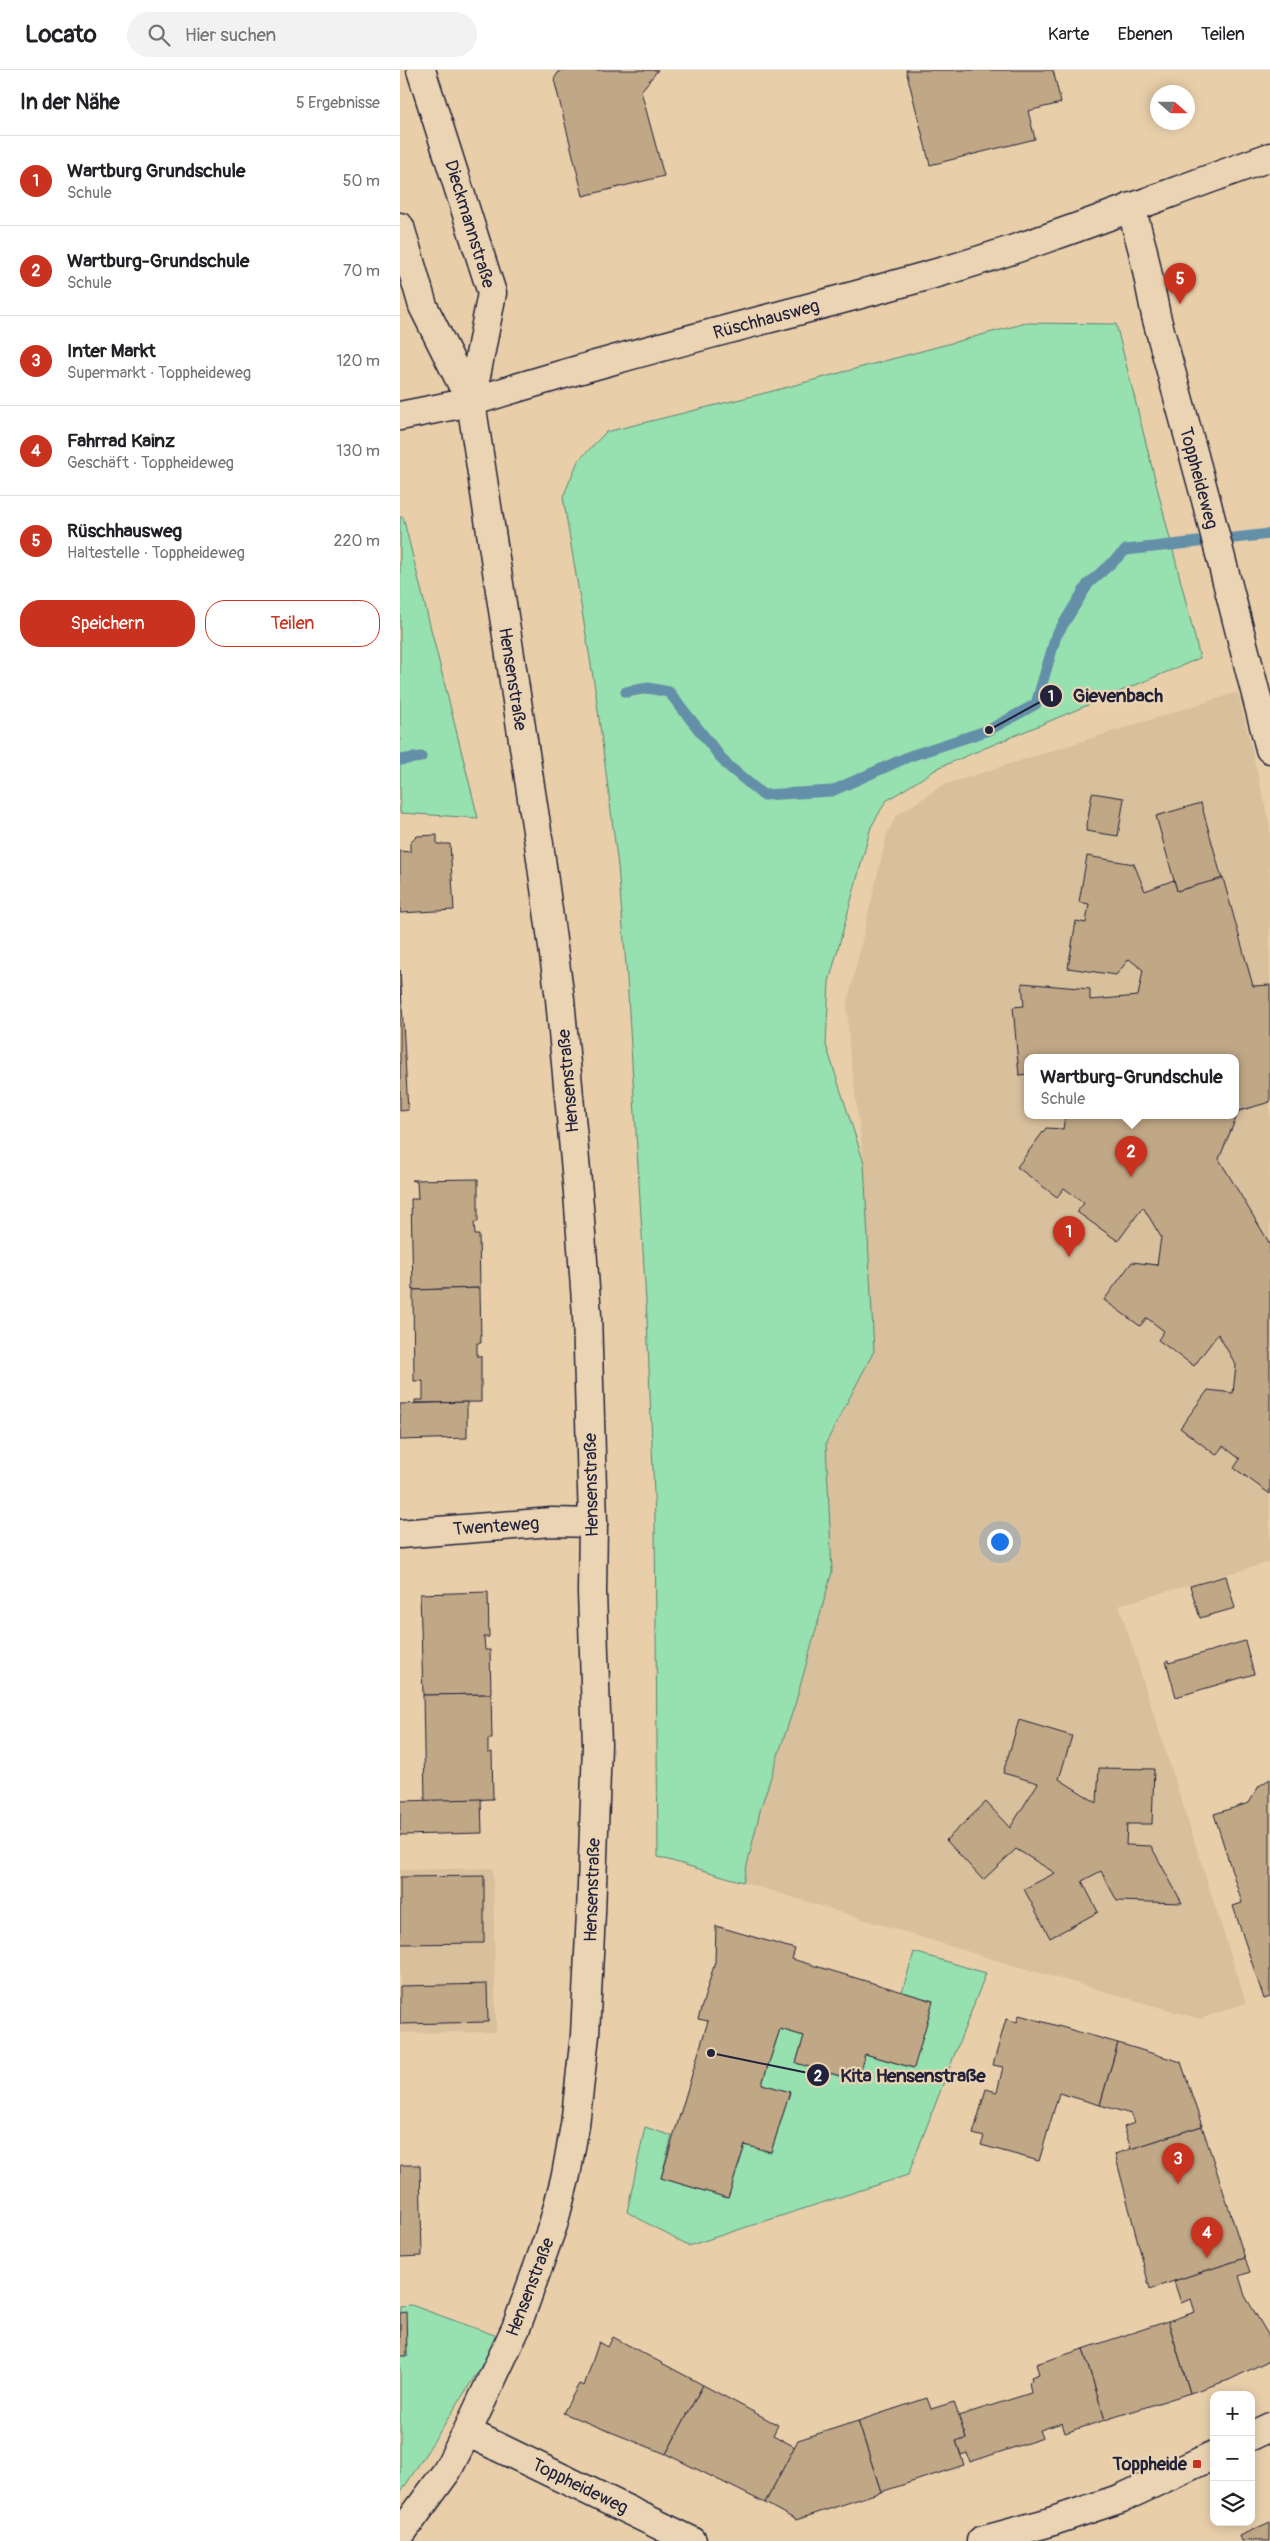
<!DOCTYPE html>
<html lang="de">
<meta charset="utf-8">
<style>
:root{--surface:#fff;--page:#f2f2f2;--text:#202124;--muted:#757577;--line:#e0e0e0;--accent:#c8321e}
body{margin:0;font-family:Pangolin,sans-serif;background:var(--page);color:var(--text)}
.controls{position:absolute;right:15px;bottom:15px;display:grid;overflow:hidden;border-radius:10px;box-shadow:0 2px 12px #0003}
.controls button{width:45px;height:45px;display:grid;place-items:center;padding:0;border:0;border-bottom:1px solid var(--line);background:var(--surface);color:var(--text);font:25px sans-serif}
.compass{position:absolute;left:750px;top:15px;width:45px;height:45px;border-radius:50%;background:var(--surface);box-shadow:0 2px 12px #0003;rotate:111deg}
.you{position:absolute;left:599px;top:1471px;width:18px;height:18px;margin:-12px;border:4px solid #fff;border-radius:50%;background:#1a73e8;box-shadow:0 0 0 8px #1a73e833}
.badge{display:grid;place-items:center;width:32px;height:32px;border-radius:50%;background:var(--accent);color:#fff;font-size:16px;font-weight:700}
.pin{position:absolute;translate:-50% -41px;filter:drop-shadow(0 1px 2px #0008)}
.pin::after{content:'';position:absolute;top:26px;width:18px;height:15px;background:inherit;clip-path:polygon(0 0,100% 0,50% 100%)}
.popup{position:absolute;left:624px;top:984px;width:215px;height:65px;box-sizing:border-box;display:grid;place-content:center;border-radius:10px;background:var(--surface);filter:drop-shadow(0 1px 4px #0005);font-size:16px;white-space:nowrap;color:var(--muted)}
.popup b{font-size:19px;color:var(--text)}
.popup::after{content:'';position:absolute;left:50%;top:100%;margin-left:-10px;border:10px solid transparent;border-top-color:var(--surface)}
.list{margin:0;padding:0;list-style:none}
h2{display:flex;justify-content:space-between;align-items:center;height:65px;margin:0;padding:0 20px;font-size:21px}
h2 small{font-size:16px;font-weight:400;color:var(--muted)}
.list li{display:grid;grid-template-columns:32px 1fr auto;gap:15px;align-items:center;box-sizing:border-box;height:90px;padding:0 20px;border-top:1px solid var(--line)}
.list b{display:block;font-size:19px;white-space:nowrap}
.list p{margin:0;font-size:16px;white-space:nowrap;color:var(--muted)}
.list em{font-size:16px;font-style:normal;color:var(--muted)}
.actions{display:flex;gap:10px;padding:15px 20px}
.actions a{flex:1;padding:11px 0;border:1px solid var(--accent);border-radius:20px;text-align:center;font-size:18px;color:var(--accent)}
.actions .main{background:var(--accent);color:#fff}
.icon{flex:none;width:28px;height:28px;fill:none;stroke:currentColor;stroke-width:2;stroke-linecap:round;stroke-linejoin:round}
.map{position:relative;flex:none;width:870px;height:2471px;overflow:hidden}
header{display:flex;align-items:center;gap:30px;box-sizing:border-box;height:70px;padding:0 25px;background:var(--surface);border-bottom:1px solid var(--line)}
header strong{font-size:24px}
nav{display:flex;gap:28px;margin-inline-start:auto;font-size:18px}
.search{width:350px;height:45px;background:var(--page);display:flex;align-items:center;gap:12px;box-sizing:border-box;padding:0 18px;border-radius:28px;color:var(--muted);font-size:19px}
main{display:flex}
aside{flex:1;background:var(--surface)}
.map>svg:first-child{display:block}
.built{fill:#d8c09d;fill-rule:evenodd}
.green{fill:#97e0af;stroke:#5c8175}
.lines{fill:none;stroke-linecap:round;stroke-linejoin:round}
.stream{stroke:#6490a8;stroke-width:11}
.building{fill:#c0a786;stroke:#22223b}
.minor-casing{stroke:#22223b;stroke-width:31}
.tertiary-casing{stroke:#22223b;stroke-width:31}
.secondary-casing{stroke:#22223b;stroke-width:31}
.minor{stroke:#ead4b3;stroke-width:28}
.tertiary{stroke:#ead4b3;stroke-width:28}
.secondary{stroke:#ead4b3;stroke-width:28}
.poi-dot{fill:#c8321e;stroke:#ead4b3;stroke-width:2}
.labels{text-anchor:middle;stroke-width:4.5;stroke-linejoin:round;paint-order:stroke}
.street-label{font-size:18px;fill:#22223b;stroke:#ead4b3}
.poi-label{font-size:18px;font-weight:bold;fill:#22223b;stroke:#ead4b3;text-anchor:end}
.leader{fill:none;stroke:#22223b;stroke-width:2}
.callout-dot{fill:#22223b;stroke:#ead4b3;stroke-width:2}
.mark-label{font-size:15px;text-anchor:middle;font-weight:bold;fill:#fff}
.callout-label{font-size:19px;text-anchor:middle;font-weight:bold;fill:#22223b;stroke:#ead4b3;stroke-width:4.5;stroke-linejoin:round;paint-order:stroke}
</style>
<header>
<strong>Locato</strong>
<div class="search"><svg class="icon" aria-label="search" viewBox="0 0 24 24"><circle cx="10" cy="10" r="6"/><path d="M15 15l6 6"/></svg>Hier suchen</div>
<nav><a>Karte</a><a>Ebenen</a><a>Teilen</a></nav>
</header>
<main>
<aside>
<h2>In der Nähe<small>5 Ergebnisse</small></h2>
<ul class="list">
<li><span class="badge">1</span><div><b>Wartburg Grundschule</b><p>Schule</p></div><em>50 m</em></li>
<li><span class="badge">2</span><div><b>Wartburg-Grundschule</b><p>Schule</p></div><em>70 m</em></li>
<li><span class="badge">3</span><div><b>Inter Markt</b><p>Supermarkt · Toppheideweg</p></div><em>120 m</em></li>
<li><span class="badge">4</span><div><b>Fahrrad Kainz</b><p>Geschäft · Toppheideweg</p></div><em>130 m</em></li>
<li><span class="badge">5</span><div><b>Rüschhausweg</b><p>Haltestelle · Toppheideweg</p></div><em>220 m</em></li>
</ul>
<div class="actions"><a class="main">Speichern</a><a>Teilen</a></div>
</aside>
<div class="map">
<svg width="870" height="2471" viewBox="0 0 870 2471">
<rect width="100%" height="100%" fill="#e8cfaa"/>
<filter id="ink" filterUnits="userSpaceOnUse"><feTurbulence type="fractalNoise" baseFrequency=".02" numOctaves="2"/><feDisplacementMap in="SourceGraphic" scale="10" xChannelSelector="R" yChannelSelector="G"/><feConvolveMatrix kernelMatrix="1 2 1 2 8 2 1 2 1" color-interpolation-filters="sRGB"/></filter>
<g filter="url(#ink)">
<g class="built">
<path d="M838,622L870,756V1492L719,1535L846,1933L800,1949L595,1890L343,1812L361,1737L432,1502L426,1373L474,1281L464,1093L449,976L447,934L487,764L496,746L543,715ZM627,988H835V1046H627Z"/>
<path d="M93,1798L96,1962L0,1963V1800Z"/>
</g>
<g class="green">
<path d="M626,253L716,254L800,588L540,697L486,731L471,757L429,912L426,975L464,1093L474,1281L426,1373L432,1502L396,1631L361,1737L343,1812L258,1787L255,1451L247,1249L227,908L218,796L196,625L163,427L178,391L206,362L369,322Z"/>
<path d="M0,447H3L78,748L0,743Z"/>
<path d="M514,1882L586,1903L508,2105L288,2176L227,2142L245,2057L272,2066L261,2108L328,2128L345,2075L371,2082L390,2022L362,2014L380,1959L404,1966L396,1993L456,2011L465,1984L513,1998L533,1931L502,1922Z"/>
<path d="M11,2235L100,2267L0,2424V2236Z"/>
</g>
<g class="lines">
<g class="stream">
<path d="M226,622L248,618L269,622L326,694L363,725L432,721L510,686L589,660L636,634L656,566L688,514L726,480L870,464"/>
<path d="M0,690L21,687"/>
</g>
</g>
<g class="building">
<path d="M160,0H258L241,21L264,106L183,126L154,9Z"/>
<path d="M506,0H653L661,33L628,41L635,69L530,95Z"/>
<path d="M692,723L724,728L718,766L686,761Z"/>
<path d="M801,733L822,809L777,821L756,746Z"/>
<path d="M37,765V774H50L54,840L0,843V781L10,782V773L17,766Z"/>
<path d="M687,786L734,794L745,821L774,810L777,821L823,808L853,916L870,915V1032L839,1041L819,1089L870,1174V1424L834,1398L840,1389L823,1376L816,1385L780,1358L808,1320L833,1323L836,1295L818,1264L794,1296L758,1270L764,1261L747,1248L740,1256L704,1230L732,1192L757,1195L761,1167L743,1137L718,1171L677,1142L684,1133L664,1118L657,1127L617,1097L646,1058L663,1059L665,1046H835V988H627V1004L619,1005L613,937L624,936L622,913L690,919V930L738,926L743,900L729,889L716,905L668,898L676,851L686,853L689,834L679,832Z"/>
<path d="M0,900L8,1040L0,1041Z"/>
<path d="M78,1109V1152H74L75,1165H79L80,1218L13,1220L11,1129H18L17,1112L11,1110Z"/>
<path d="M80,1218L81,1273H77V1286H81V1332L15,1333V1330H23V1311H14L13,1220Z"/>
<path d="M67,1332V1368L0,1370V1334Z"/>
<path d="M826,1506L835,1538L800,1548L790,1516Z"/>
<path d="M88,1522L89,1567H84L85,1580H90L91,1624L23,1625L20,1524Z"/>
<path d="M845,1571L854,1604L776,1627L766,1591L768,1590L769,1593Z"/>
<path d="M91,1624L92,1669H88V1683L92,1682L93,1729L25,1731L23,1625Z"/>
<path d="M619,1650L672,1666L659,1709L697,1733L699,1698L754,1699L752,1754H727L726,1775L751,1776L782,1833L717,1831L701,1801L682,1811L698,1842L650,1868L624,1819L655,1803L616,1779L583,1810L546,1770L586,1732L610,1758L638,1713L603,1703Z"/>
<path d="M870,1709V1927L864,1929L833,1836L842,1833L814,1744L849,1733L859,1716Z"/>
<path d="M81,1729L82,1763L0,1765V1731Z"/>
<path d="M84,1806V1873L0,1874V1807Z"/>
<path d="M316,1856L395,1879L392,1889L533,1931L514,1998L465,1984L457,2011L396,1993L404,1966L380,1959L362,2014L390,2022L371,2082L345,2075L328,2128L261,2108L308,1951L298,1949L315,1892Z"/>
<path d="M87,1914L88,1952L0,1954V1916Z"/>
<path d="M619,1945L718,1973L700,2035L659,2023L639,2091L581,2075L584,2067L573,2064L586,2019L597,2022L603,1997L593,1995L606,1949L617,1952Z"/>
<path d="M718,1973L781,1992L802,2056L731,2079L724,2057L734,2053L731,2044L700,2035Z"/>
<path d="M802,2056L845,2188L750,2219L715,2084Z"/>
<path d="M0,2095H20L22,2186L0,2187Z"/>
<path d="M845,2188L850,2202L839,2206L845,2226L870,2268V2290L829,2310L790,2323L768,2251L795,2242L791,2229L781,2233L774,2211Z"/>
<path d="M6,2242L7,2286H0V2243Z"/>
<path d="M768,2251L790,2323L705,2350L683,2279Z"/>
<path d="M213,2267L303,2315L266,2384L163,2343L179,2314L184,2316L199,2272L208,2277Z"/>
<path d="M683,2279L705,2350L665,2363L662,2353L640,2360L643,2368L570,2392L567,2383L561,2385L556,2371L566,2369L558,2346L631,2323L629,2312L632,2311L631,2307L639,2304L636,2294Z"/>
<path d="M303,2315L378,2355L373,2365L395,2377L365,2433L266,2384Z"/>
<path d="M527,2328L531,2339L554,2332L566,2369L556,2371L564,2395L481,2422L458,2351Z"/>
<path d="M458,2351L481,2422L396,2450L365,2433L398,2370Z"/>
<path d="M870,2452V2471H841L839,2466Z"/>
</g>
<g class="lines">
<g class="minor-casing">
<g id="minor">
<path d="M731,137L743,181L756,246L806,430L870,679"/>
<path d="M0,346L71,332"/>
<path d="M0,1464L152,1452L193,1453"/>
<path d="M67,2362L292,2471"/>
<path d="M851,2366L870,2357"/>
<path d="M581,2471L647,2453L722,2428L814,2385"/>
</g>
</g>
<g class="tertiary-casing">
<g id="tertiary">
<path d="M21,0L92,223L71,332"/>
<path d="M0,157L23,236L71,332"/>
</g>
</g>
<g class="secondary-casing">
<path id="secondary" d="M0,2465L47,2401L67,2362L116,2258L153,2155L166,2105L175,2055L185,1965L191,1843L197,1675L192,1522L193,1453L187,1245L178,1123L160,929L139,774L71,332C225,283 382,247 537,203C650,171 759,126 870,87"/>
</g>
<use href="#minor" class="minor"/>
<use href="#tertiary" class="tertiary"/>
<use href="#secondary" class="secondary"/>
</g>
</g>
<rect class="poi-dot" x="792" y="2389" width="10" height="10" rx="2.5"/>
<g class="labels">
<g class="street-label">
<text transform="translate(70 154) rotate(73)" y="6">Dieckmannstraße</text>
<text transform="translate(366 249) rotate(-15)" y="6">Rüschhausweg</text>
<text transform="translate(799 408) rotate(75)" y="6">Toppheideweg</text>
<text transform="translate(113 609) rotate(81)" y="6">Hensenstraße</text>
<text transform="translate(168 1011) rotate(-95)" y="6">Hensenstraße</text>
<text transform="translate(191 1415) rotate(-91)" y="6">Hensenstraße</text>
<text transform="translate(96 1456) rotate(-4)" y="6">Twenteweg</text>
<text transform="translate(192 1820) rotate(-88)" y="6">Hensenstraße</text>
<text transform="translate(130 2217) rotate(-69)" y="6">Hensenstraße</text>
<text transform="translate(180 2416) rotate(26)" y="6">Toppheideweg</text>
</g>
<g class="poi-label">
<text x="787" y="2400">Toppheide</text>
</g>
</g>
<path class="leader" d="M589 660L651 626M311 1983L418 2005"/>
<g class="callout-dot">
<circle cx="589" cy="660" r="5"/>
<circle cx="311" cy="1983" r="5"/>
<circle cx="651" cy="626" r="12"/>
<circle cx="418" cy="2005" r="12"/>
</g>
<g class="mark-label">
<text x="651" y="631">1</text>
<text x="418" y="2011">2</text>
</g>
<g class="callout-label">
<text x="718" y="632">Gievenbach</text>
<text x="513" y="2012">Kita Hensenstraße</text>
</g>
</svg>
<div class="controls">
<button>+</button>
<button>−</button>
<button><svg class="icon" aria-label="layers" viewBox="0 0 24 24"><path d="M12 4l9 5-9 5-9-5zM3 14l9 5 9-5"/></svg></button>
</div>
<svg class="compass" viewBox="-18 -18 36 36"><path d="M0-13l5 13h-10z" fill="#e53935"/><path d="M0 13l5-13h-10z" fill="#757577"/></svg>
<div class="you"></div>
<div class="pin badge" style="left:669px;top:1187px">1</div>
<div class="pin badge" style="left:731px;top:1107px">2</div>
<div class="popup"><b>Wartburg-Grundschule</b>Schule</div>
<div class="pin badge" style="left:778px;top:2114px">3</div>
<div class="pin badge" style="left:807px;top:2188px">4</div>
<div class="pin badge" style="left:780px;top:234px">5</div>
</div>
</main>
